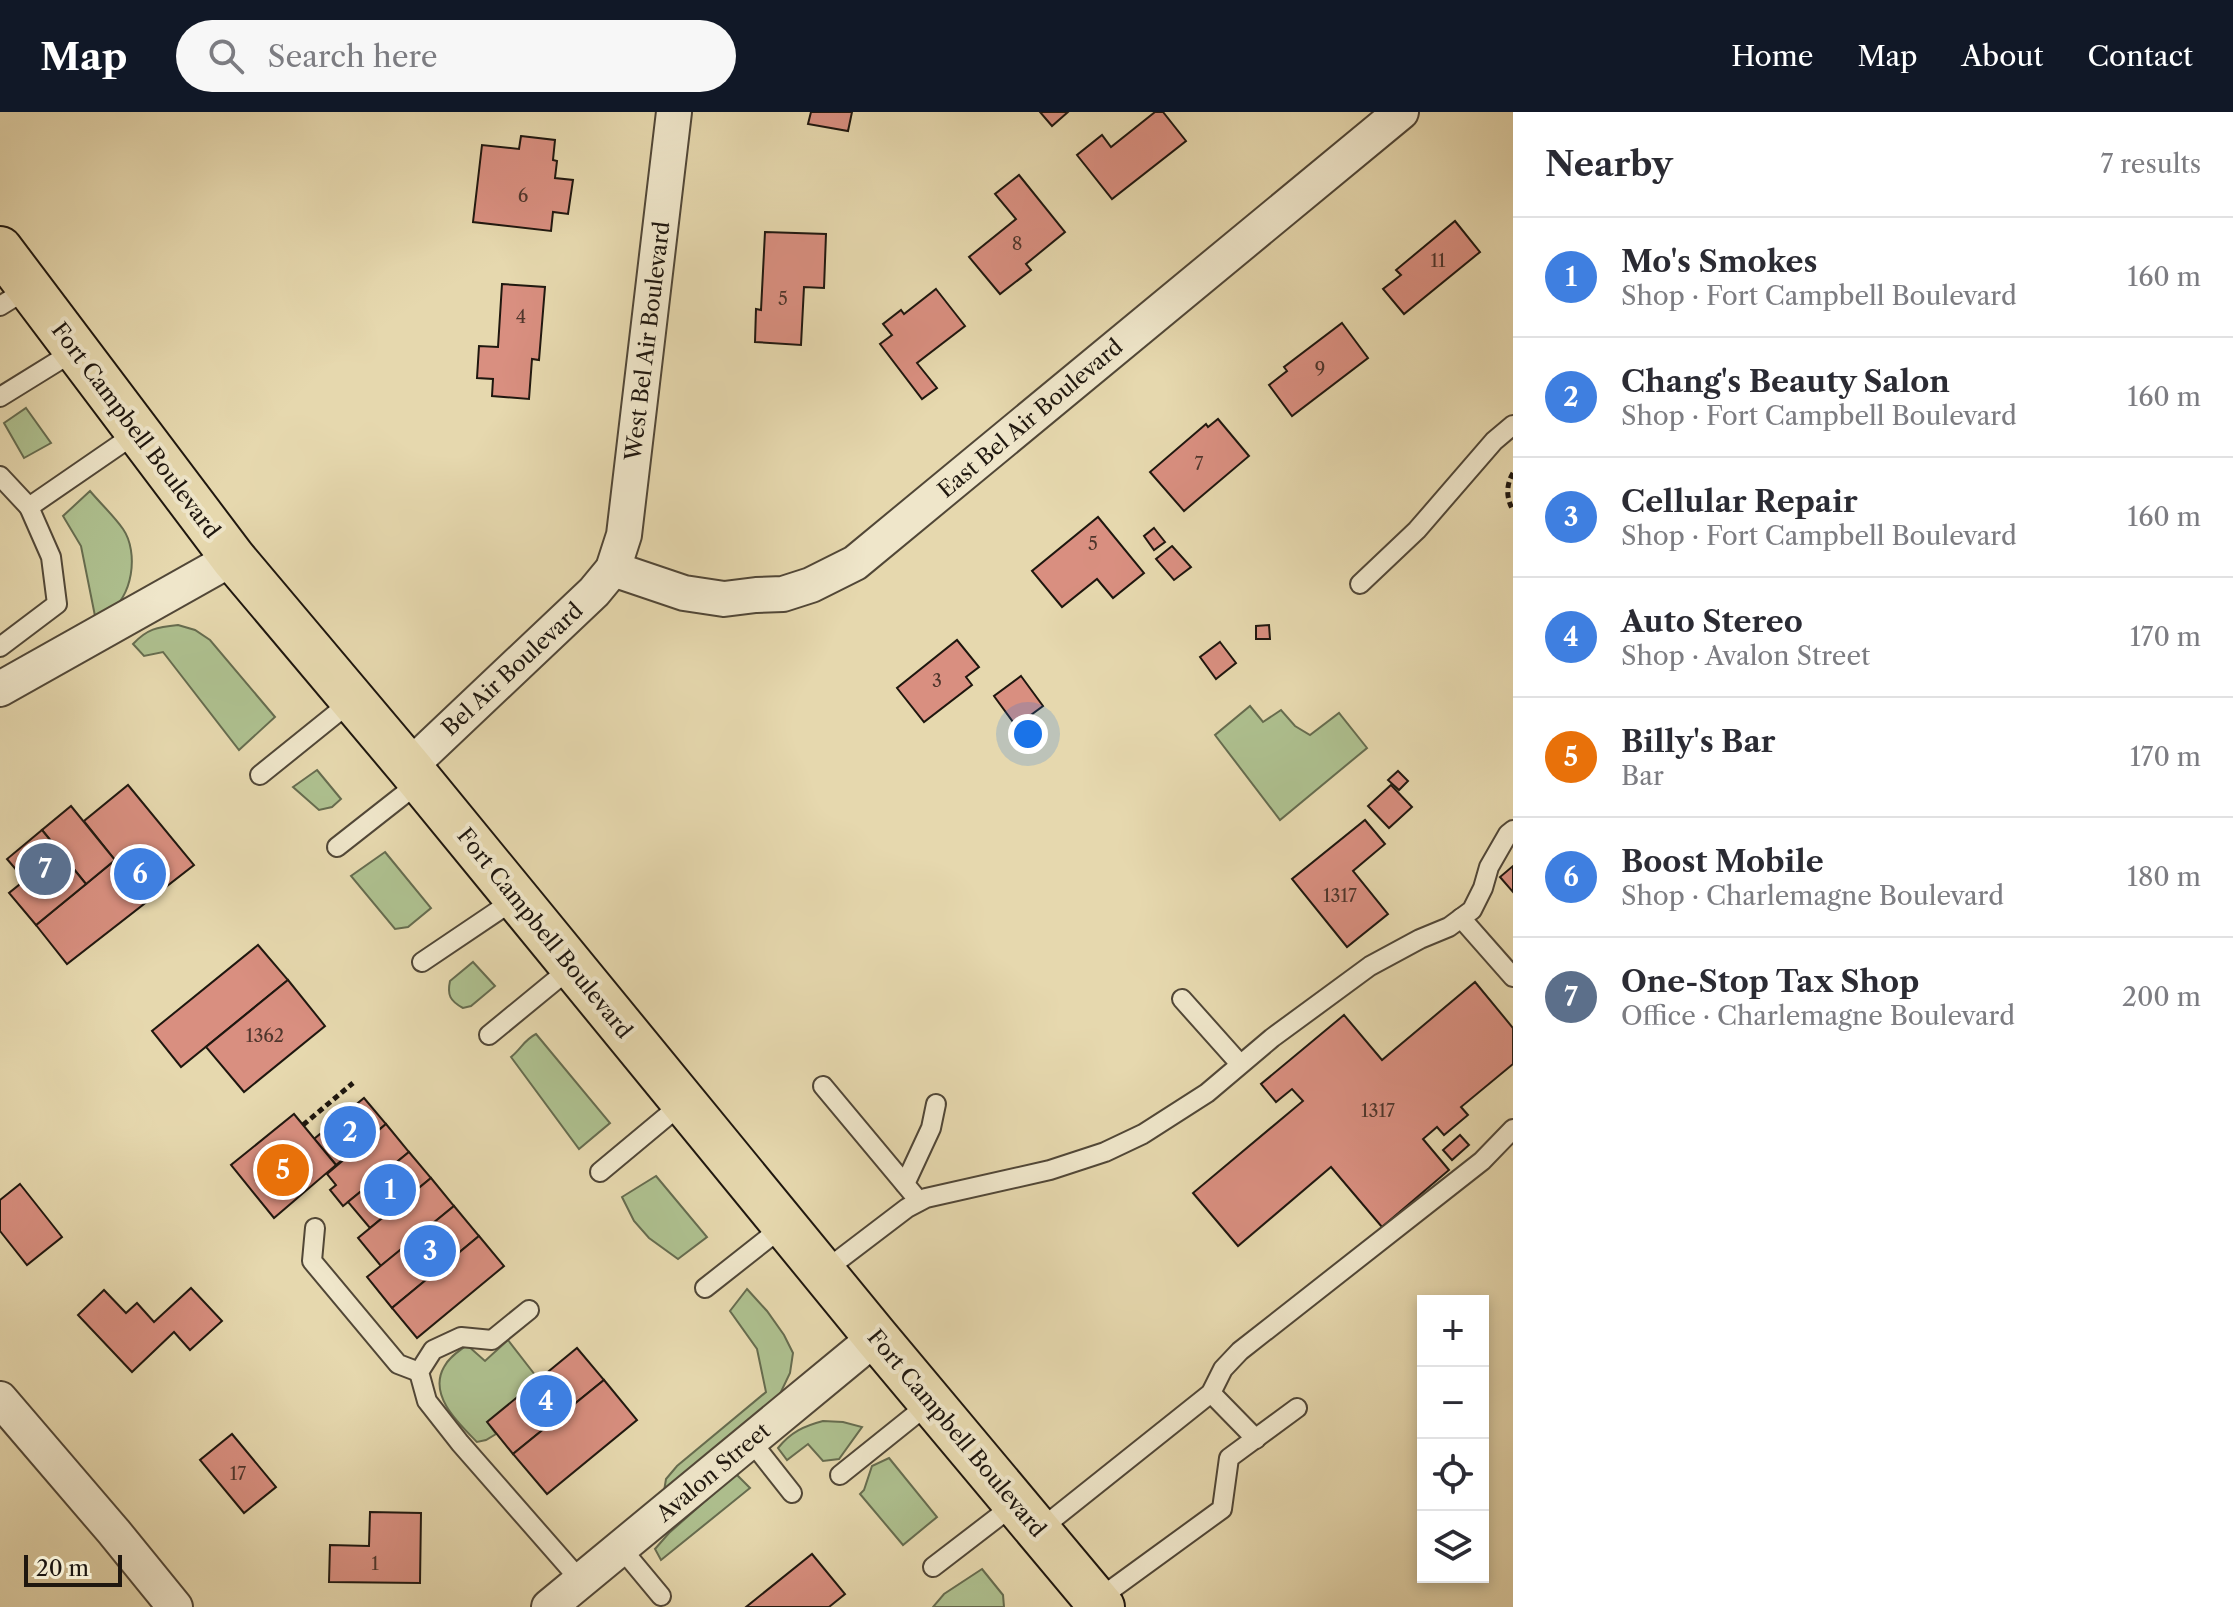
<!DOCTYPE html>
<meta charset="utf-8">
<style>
:root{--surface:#fff;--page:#f7f7f7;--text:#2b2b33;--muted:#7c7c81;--line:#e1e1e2;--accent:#111827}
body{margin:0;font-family:"Libre Caslon Text",serif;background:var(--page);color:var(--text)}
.controls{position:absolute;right:24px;bottom:24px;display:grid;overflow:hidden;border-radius:0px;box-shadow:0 4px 12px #0003}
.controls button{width:72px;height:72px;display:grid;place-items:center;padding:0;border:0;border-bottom:2px solid var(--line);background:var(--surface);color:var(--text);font:40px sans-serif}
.scale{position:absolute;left:24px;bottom:20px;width:98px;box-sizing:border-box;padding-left:8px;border:4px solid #1f170f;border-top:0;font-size:22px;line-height:28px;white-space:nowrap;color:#1f170f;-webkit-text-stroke:6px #efe6ca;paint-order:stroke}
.you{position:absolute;left:1028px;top:622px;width:28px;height:28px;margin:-20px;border:6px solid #fff;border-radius:50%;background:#1a73e8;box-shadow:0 0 0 12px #1a73e833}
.badge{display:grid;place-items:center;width:52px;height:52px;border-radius:50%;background:var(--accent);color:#fff;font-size:26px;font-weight:700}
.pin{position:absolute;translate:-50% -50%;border:4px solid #fff;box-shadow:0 2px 8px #0006}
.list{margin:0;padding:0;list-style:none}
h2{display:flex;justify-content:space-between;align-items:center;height:104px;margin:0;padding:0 32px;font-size:34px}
h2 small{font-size:26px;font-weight:400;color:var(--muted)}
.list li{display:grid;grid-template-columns:52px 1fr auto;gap:24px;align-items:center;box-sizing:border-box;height:120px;padding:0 32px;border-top:2px solid var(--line)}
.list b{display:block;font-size:30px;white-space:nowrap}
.list p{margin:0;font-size:26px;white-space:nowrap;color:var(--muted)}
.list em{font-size:26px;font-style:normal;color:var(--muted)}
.icon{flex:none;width:44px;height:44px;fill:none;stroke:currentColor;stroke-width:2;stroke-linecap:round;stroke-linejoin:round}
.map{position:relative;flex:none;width:1513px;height:1495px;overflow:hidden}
header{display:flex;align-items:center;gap:48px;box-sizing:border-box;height:112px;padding:0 40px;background:var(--accent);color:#fff}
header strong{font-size:38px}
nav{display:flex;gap:44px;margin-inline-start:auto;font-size:28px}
.search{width:560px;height:72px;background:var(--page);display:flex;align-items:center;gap:20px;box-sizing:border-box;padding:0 28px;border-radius:44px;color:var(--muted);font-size:30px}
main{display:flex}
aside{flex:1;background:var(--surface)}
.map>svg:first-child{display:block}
.green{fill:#aec08f;stroke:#666c4f;stroke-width:2}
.building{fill:#d98f80;stroke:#1f170f;stroke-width:2}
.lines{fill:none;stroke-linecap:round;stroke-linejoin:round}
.service-casing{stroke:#514737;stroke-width:22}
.minor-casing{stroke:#514737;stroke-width:38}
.trunk-casing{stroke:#1f170f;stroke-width:48}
.path{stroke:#1f170f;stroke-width:5;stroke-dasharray:6 4;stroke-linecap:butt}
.service{stroke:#efe6ca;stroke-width:18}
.minor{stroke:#efe6ca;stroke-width:34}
.trunk{stroke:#e6d8ae;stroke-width:44}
.labels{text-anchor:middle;stroke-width:8;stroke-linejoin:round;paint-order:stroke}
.number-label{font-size:18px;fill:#4e352b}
.street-label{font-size:22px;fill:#1f170f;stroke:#efe6ca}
</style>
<header>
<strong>Map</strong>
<div class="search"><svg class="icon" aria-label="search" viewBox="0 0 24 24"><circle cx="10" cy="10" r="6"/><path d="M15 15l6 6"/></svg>Search here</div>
<nav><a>Home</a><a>Map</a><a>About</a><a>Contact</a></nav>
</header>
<main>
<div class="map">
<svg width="1513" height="1495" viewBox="0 0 1513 1495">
<rect width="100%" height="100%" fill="#e6d8ae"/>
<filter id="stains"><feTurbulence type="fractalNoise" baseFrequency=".0025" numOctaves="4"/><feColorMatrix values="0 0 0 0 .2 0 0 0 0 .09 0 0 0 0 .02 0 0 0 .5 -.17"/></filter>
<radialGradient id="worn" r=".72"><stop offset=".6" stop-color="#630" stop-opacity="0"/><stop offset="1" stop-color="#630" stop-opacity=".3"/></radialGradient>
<g class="green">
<path d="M26,296L51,331L24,346L4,311Z"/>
<path d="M90,379C101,392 114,404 123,417C139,440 133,487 107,501C103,503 99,503 95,504L81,434L63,404Z"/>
<path d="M178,513L195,518L210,528L275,605L239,638L163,540L144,544L133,532C147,517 157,515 178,513Z"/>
<path d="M1250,594L1263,610L1281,598L1295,614L1310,623L1339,601L1367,636L1280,708L1215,623Z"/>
<path d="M317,658L341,687L332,695L319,698L293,675Z"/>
<path d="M385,740L431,796L408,815L395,817L351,764Z"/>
<path d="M473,850L495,874L471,894L463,896C450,889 447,883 450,869Z"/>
<path d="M536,922L610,1011L579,1037L511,945C521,937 524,928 536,922Z"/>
<path d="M656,1064L707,1125L678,1147L649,1126L634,1109L622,1085Z"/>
<path d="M747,1177L767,1199L784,1223L793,1241L790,1261L778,1286L664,1379L666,1367L677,1354L766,1280L757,1237L730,1199Z"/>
<path d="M508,1228L539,1268L488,1311L496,1322L486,1328L477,1330C458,1311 428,1283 444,1255C449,1245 459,1239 467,1233L485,1249Z"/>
<path d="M823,1309L843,1310L862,1315L839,1347L823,1349L808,1332L787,1348L778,1336C791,1320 804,1314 823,1309Z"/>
<path d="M889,1346L937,1405L903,1433L860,1382L864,1378L872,1354Z"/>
<path d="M736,1362L750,1376L661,1448L655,1437L669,1421Z"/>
<path d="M982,1457L1003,1483L1004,1495H933L944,1482Z"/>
</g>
<g class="building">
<path d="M811,0H852L848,19L808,12Z"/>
<path d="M1040,0H1068L1052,14Z"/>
<path d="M1155,0H1163L1186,29L1112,87L1077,43L1102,23L1111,35Z"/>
<path d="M521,24L555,28L553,48L557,49L555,66L573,68L568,102L553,100L551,119L473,110L482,33L519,37Z"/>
<path d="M1019,63L1065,120L1026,152L1031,158L1000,182L969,145L1016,107L995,82Z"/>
<path d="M1455,109L1480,140L1404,202L1383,177L1401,163L1396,158Z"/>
<path d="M765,120L826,122L824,176L804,175L801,233L755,230L756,197L761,198Z"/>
<path d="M502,172L545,175L539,248L532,247L529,287L492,284L493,267L477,266L479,234L498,235Z"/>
<path d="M936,177L965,214L917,251L937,276L922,287L880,232L892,223L883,212L901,198L904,202Z"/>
<path d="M1342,211L1368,246L1292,304L1269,273L1287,259L1284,255Z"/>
<path d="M1218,307L1249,344L1184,399L1150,360L1206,312L1208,315Z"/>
<path d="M1098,405L1144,461L1113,486L1097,467L1062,495L1032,459Z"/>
<path d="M1154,416L1165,430L1154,438L1144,424Z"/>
<path d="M1172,434L1191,455L1174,468L1156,447Z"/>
<path d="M1269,513L1270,527H1256V514Z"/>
<path d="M957,528L979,555L966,565L972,573L924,610L897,576Z"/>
<path d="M1220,530L1236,551L1216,567L1200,545Z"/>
<path d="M1021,564L1043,594L1016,614L994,584Z"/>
<path d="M1398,659L1408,669L1399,678L1388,668Z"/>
<path d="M128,673L194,753L67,852L36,813L115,748L84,709Z"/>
<path d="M1391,673L1412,695L1389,716L1368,694Z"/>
<path d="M71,694L115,748L86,772L42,718Z"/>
<path d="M1365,708L1385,732L1353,759L1388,802L1347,835L1292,767Z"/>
<path d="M42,718L86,772L36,813L9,781L25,768L7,747Z"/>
<path d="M1513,754V780L1500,765Z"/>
<path d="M258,833L288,868L181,955L152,919Z"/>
<path d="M288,868L325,914L244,980L206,935Z"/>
<path d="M1475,870L1513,916V952L1461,995L1468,1003L1444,1023L1437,1015L1423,1027L1449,1058L1382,1115L1331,1055L1238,1134L1193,1081L1303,989L1292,977L1276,990L1261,972L1344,903L1382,948Z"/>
<path d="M364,986L386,1012L336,1053L314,1027Z"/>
<path d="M294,1002L336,1053L274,1106L231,1053Z"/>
<path d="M386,1012L409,1040L343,1094L330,1078L336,1073L327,1062Z"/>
<path d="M1460,1023L1469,1033L1452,1048L1443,1038Z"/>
<path d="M409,1040L431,1066L370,1116L348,1090Z"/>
<path d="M431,1066L454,1094L381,1154L358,1126Z"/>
<path d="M20,1072L62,1125L27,1153L0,1119V1088Z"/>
<path d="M454,1094L479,1124L392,1196L367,1165Z"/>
<path d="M479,1124L504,1154L417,1226L392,1196Z"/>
<path d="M191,1176L222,1209L190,1238L174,1220L132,1260L78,1203L104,1178L126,1201L137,1191L154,1210Z"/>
<path d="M577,1236L604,1268L513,1342L487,1310Z"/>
<path d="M604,1268L637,1308L547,1382L513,1342Z"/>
<path d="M232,1322L276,1375L244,1401L200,1348Z"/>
<path d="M370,1400L421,1401L420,1471L329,1470L330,1433L369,1434Z"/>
<path d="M812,1442L845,1482L829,1495H746Z"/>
</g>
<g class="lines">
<g class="service-casing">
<g id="service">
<path d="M0,194L29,176"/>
<path d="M0,285L76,238"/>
<path d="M0,364L29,395"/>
<path d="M1360,472L1417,418L1494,329L1513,313"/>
<path d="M0,535L57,492L51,445L29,395L138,320"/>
<path d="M260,663L353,588"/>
<path d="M337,735L421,669"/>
<path d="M1461,806L1513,865"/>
<path d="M422,850L517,786"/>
<path d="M1182,887L1240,952"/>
<path d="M489,923L573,854"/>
<path d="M823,974L919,1089"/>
<path d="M600,1060L684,990"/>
<path d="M905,1072L931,1016L936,992"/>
<path d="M315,1116L312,1149L398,1252L419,1260"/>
<path d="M823,1160L907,1096L926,1086L1050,1058L1105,1040L1143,1022L1207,981L1272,926L1370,854L1420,827L1449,815L1472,798L1483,776L1489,755L1508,722L1513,718"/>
<path d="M705,1176L785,1113"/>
<path d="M529,1198L492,1228L461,1225L433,1238L419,1260L427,1289L460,1331L581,1469"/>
<path d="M1211,1281L1256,1327"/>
<path d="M751,1329L792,1381"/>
<path d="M840,1363L931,1290"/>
<path d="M1038,1419L1211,1281L1223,1257L1240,1239L1482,1049L1513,1017"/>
<path d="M621,1436L661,1484"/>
<path d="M933,1455L1015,1392"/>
<path d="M1097,1488L1222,1397L1229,1346L1297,1296"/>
</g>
</g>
<g class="minor-casing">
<g id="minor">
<path d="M613,457L684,481L724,487L756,483L783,482L811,473L855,451L1401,0"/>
<path d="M0,577L233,446"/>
<path d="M409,655L594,480L613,457L624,423L674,0"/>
<path d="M0,1287L114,1420L175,1495"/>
<path d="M549,1495L876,1225"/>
</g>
</g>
<g class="trunk-casing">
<path id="trunk" d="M0,137L233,446L409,655L876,1225L1102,1495"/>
</g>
<g class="path">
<path d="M1513,361C1506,373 1506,386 1513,398"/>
<path d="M303,1013L353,971"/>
</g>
<use href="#service" class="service"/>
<use href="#minor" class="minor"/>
<use href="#trunk" class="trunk"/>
</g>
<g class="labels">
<g class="number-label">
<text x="523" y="90">6</text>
<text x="1017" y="138">8</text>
<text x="1438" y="155">11</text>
<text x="783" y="193">5</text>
<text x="521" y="211">4</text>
<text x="1320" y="263">9</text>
<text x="1199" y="358">7</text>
<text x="1093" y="438">5</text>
<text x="937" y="575">3</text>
<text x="1340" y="790">1317</text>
<text x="265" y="930">1362</text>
<text x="1378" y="1005">1317</text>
<text x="238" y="1368">17</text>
<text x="375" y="1458">1</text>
</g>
<g class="street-label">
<text transform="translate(647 229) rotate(-83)" y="8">West Bel Air Boulevard</text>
<text transform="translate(1030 306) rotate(-40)" y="8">East Bel Air Boulevard</text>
<text transform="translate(136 318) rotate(53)" y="8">Fort Campbell Boulevard</text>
<text transform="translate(512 557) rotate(-43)" y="8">Bel Air Boulevard</text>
<text transform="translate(545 821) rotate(51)" y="8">Fort Campbell Boulevard</text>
<text transform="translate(957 1321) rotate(50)" y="8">Fort Campbell Boulevard</text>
<text transform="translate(713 1360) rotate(-40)" y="8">Avalon Street</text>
</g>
</g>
<rect width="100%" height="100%" filter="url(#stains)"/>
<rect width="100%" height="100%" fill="url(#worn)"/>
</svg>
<div class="controls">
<button>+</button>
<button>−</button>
<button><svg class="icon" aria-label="locate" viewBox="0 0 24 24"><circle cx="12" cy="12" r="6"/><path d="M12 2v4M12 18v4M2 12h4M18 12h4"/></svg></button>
<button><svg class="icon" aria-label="layers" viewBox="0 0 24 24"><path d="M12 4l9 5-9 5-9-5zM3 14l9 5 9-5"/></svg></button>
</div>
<div class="scale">20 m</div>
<div class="you"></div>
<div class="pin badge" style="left:390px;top:1078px;background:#3f7fe0">1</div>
<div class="pin badge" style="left:350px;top:1020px;background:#3f7fe0">2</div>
<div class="pin badge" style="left:430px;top:1139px;background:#3f7fe0">3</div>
<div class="pin badge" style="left:546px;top:1289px;background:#3f7fe0">4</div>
<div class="pin badge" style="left:283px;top:1058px;background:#e8710a">5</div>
<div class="pin badge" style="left:140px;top:762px;background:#3f7fe0">6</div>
<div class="pin badge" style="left:45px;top:757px;background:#5c6f8a">7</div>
</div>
<aside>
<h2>Nearby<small>7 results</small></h2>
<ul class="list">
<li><span class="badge" style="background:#3f7fe0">1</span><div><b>Mo's Smokes</b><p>Shop · Fort Campbell Boulevard</p></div><em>160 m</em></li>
<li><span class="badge" style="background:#3f7fe0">2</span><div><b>Chang's Beauty Salon</b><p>Shop · Fort Campbell Boulevard</p></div><em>160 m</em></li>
<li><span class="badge" style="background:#3f7fe0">3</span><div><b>Cellular Repair</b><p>Shop · Fort Campbell Boulevard</p></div><em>160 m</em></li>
<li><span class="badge" style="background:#3f7fe0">4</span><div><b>Auto Stereo</b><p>Shop · Avalon Street</p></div><em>170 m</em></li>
<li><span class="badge" style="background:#e8710a">5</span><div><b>Billy's Bar</b><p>Bar</p></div><em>170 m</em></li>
<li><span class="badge" style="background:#3f7fe0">6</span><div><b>Boost Mobile</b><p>Shop · Charlemagne Boulevard</p></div><em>180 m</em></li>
<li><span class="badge" style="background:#5c6f8a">7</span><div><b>One-Stop Tax Shop</b><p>Office · Charlemagne Boulevard</p></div><em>200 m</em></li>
</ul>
</aside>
</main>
